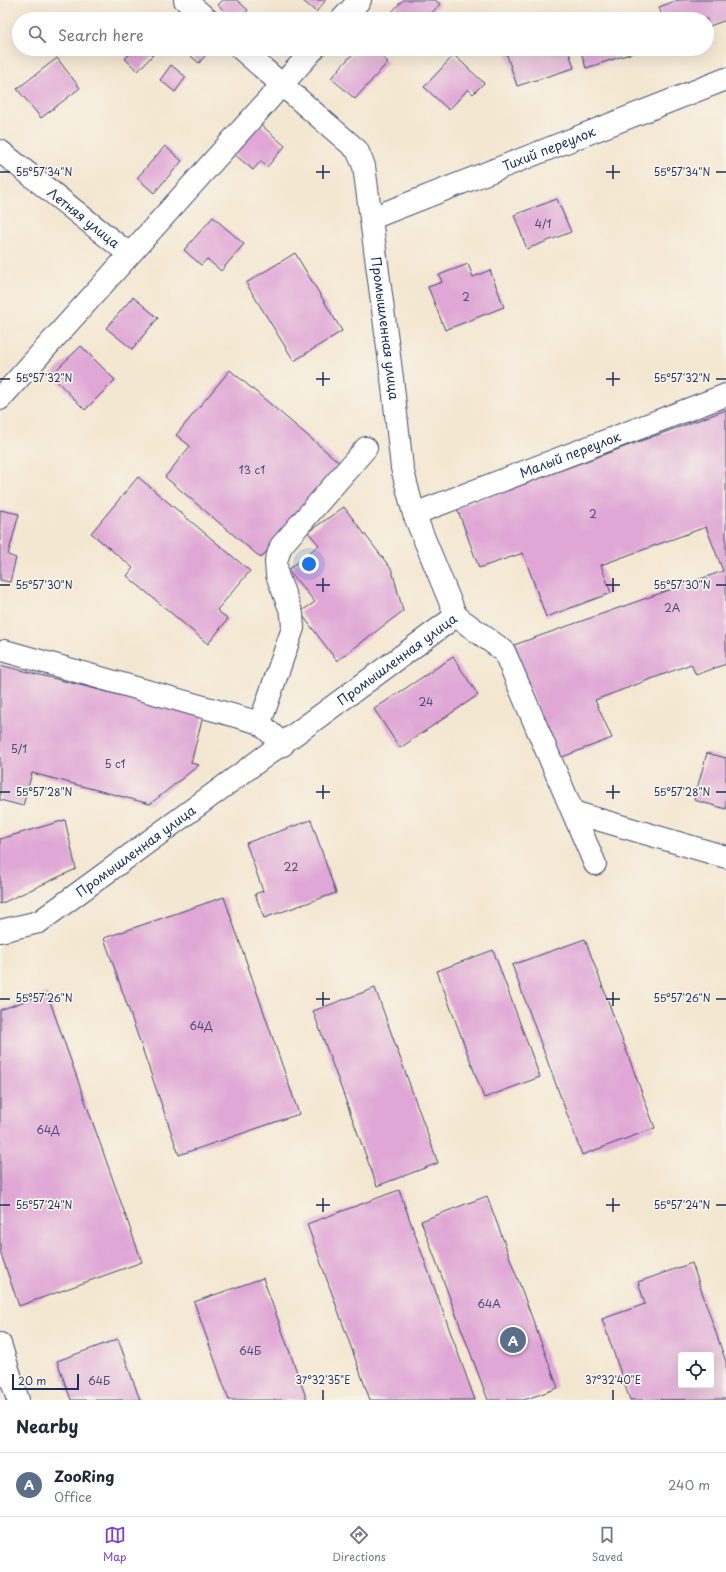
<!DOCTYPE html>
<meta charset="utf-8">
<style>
:root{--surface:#fff;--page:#f6f6f7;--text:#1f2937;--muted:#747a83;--line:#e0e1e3;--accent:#7c3aed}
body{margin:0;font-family:"Playpen Sans",sans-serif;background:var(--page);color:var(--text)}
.controls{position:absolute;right:12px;bottom:12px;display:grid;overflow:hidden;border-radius:4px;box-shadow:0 4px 16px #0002}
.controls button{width:36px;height:36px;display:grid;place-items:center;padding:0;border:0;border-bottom:1px solid var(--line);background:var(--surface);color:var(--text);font:20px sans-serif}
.scale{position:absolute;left:12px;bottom:10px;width:67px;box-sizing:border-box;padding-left:4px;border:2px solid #1b2f5e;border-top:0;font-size:11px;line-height:14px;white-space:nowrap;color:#1b2f5e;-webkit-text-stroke:3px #f7f3e8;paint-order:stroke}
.you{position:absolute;left:309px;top:564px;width:14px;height:14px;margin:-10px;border:3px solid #fff;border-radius:50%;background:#1a73e8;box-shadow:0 0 0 6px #1a73e833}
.badge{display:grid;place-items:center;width:26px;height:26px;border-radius:50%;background:var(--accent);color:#fff;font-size:13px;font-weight:700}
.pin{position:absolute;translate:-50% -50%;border:2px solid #fff;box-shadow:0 1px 4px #0006}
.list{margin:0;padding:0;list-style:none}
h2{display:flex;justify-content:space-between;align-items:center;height:52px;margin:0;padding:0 16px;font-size:17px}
h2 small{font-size:13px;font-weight:400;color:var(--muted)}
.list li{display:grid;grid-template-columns:26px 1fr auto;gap:12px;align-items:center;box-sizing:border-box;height:64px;padding:0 16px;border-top:1px solid var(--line)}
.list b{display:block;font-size:15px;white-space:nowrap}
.list p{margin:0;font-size:13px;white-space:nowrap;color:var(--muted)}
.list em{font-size:13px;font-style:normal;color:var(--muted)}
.icon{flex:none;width:22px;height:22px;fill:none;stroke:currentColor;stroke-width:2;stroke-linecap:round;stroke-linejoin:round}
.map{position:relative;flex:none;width:726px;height:1400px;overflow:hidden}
.search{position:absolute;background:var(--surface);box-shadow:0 4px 16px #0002;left:12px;right:12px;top:12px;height:44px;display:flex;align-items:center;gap:10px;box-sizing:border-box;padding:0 14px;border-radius:22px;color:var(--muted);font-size:15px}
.sheet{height:116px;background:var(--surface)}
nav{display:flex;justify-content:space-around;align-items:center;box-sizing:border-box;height:56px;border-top:1px solid var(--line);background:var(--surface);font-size:11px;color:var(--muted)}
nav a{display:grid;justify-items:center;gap:2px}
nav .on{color:var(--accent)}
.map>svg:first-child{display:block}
.building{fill:#e0a7d6;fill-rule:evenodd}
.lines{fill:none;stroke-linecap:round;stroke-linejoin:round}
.minor-casing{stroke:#3c4b6f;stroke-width:24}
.minor{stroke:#fff;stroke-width:22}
.ticks{fill:none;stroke:#1b2f5e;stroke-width:1.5}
.labels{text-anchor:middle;stroke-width:3.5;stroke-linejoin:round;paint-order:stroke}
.number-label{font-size:11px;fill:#4c4d7c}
.street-label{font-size:13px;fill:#1b2f5e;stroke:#f7f3e8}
.ticks-label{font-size:10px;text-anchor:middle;fill:#1b2f5e;stroke:#f7f3e8;stroke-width:3.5;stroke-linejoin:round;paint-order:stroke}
</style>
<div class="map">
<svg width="726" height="1400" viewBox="0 0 726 1400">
<rect width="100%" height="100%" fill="#f7f3e8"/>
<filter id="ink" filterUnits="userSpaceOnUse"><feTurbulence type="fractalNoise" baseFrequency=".025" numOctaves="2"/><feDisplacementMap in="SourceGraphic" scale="8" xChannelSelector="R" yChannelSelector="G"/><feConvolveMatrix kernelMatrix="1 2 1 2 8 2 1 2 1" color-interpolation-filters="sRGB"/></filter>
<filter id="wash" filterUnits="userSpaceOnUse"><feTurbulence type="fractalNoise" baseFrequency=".012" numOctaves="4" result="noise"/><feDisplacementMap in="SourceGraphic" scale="16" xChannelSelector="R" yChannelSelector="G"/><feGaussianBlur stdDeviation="0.9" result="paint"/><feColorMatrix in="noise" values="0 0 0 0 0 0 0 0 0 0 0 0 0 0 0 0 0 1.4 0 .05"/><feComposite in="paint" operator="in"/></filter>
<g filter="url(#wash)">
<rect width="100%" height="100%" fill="#f4e7d1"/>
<g id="blocks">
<g class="building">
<path d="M223,0H237L248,10L240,19H233L218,5Z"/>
<path d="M302,0H326L316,12Z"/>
<path d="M403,0H435L440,4L426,19H396L390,14Z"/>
<path d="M678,0H726V20L707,27V19H663L659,7Z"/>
<path d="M134,49H146L153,55L138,71L125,59Z"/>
<path d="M189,49H211L199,63L186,52Z"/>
<path d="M357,49H373L388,62L355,99L331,78Z"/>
<path d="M505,49H568L574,68L517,86Z"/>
<path d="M580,49H635L636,52L586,68Z"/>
<path d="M454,55L484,83L473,94L468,89L449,110L424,87Z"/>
<path d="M57,58L80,88L41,118L17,89Z"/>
<path d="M171,65L186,77L175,92L160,80Z"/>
<path d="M259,123L285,146L267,167L261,161L253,170L233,153Z"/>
<path d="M165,146L182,161L154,193L137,178Z"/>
<path d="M557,199L571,232L527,249L514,215Z"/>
<path d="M213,217L244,244L221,271L207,259L201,265L184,250Z"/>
<path d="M295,253L342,331L294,361L246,283Z"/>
<path d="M468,264L473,277L490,270L504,307L445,330L428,287L442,282L439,275Z"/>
<path d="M133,297L158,318L132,349L106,328Z"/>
<path d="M81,346L115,380L85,410L51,375Z"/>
<path d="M230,370L340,463L261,558L165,477L190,446L176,435Z"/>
<path d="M726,410V664L696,675L691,664L595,700L612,738L557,759L514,645L723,571L706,527L601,565L611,593L546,617L523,553L479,568L457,508Z"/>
<path d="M138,477L250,571L217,610L228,619L208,644L127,576L133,568L91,533Z"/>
<path d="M344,507L392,570L403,611L337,661L300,612L315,602L288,570L319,545L308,532Z"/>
<path d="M0,510L19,514L8,555L16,558L10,582L0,580Z"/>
<path d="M453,657L478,695L400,748L374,709Z"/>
<path d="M0,665L203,716L191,763L199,765L150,804L32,773L23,806L0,800Z"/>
<path d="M707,753L726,758V809L694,800Z"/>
<path d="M65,820L76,869L0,904V839Z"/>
<path d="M311,820L336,893L264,918L255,894L263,891L246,843Z"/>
<path d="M224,897L299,1114L179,1155L104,938Z"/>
<path d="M585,939L655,1128L582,1155L512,965Z"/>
<path d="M493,950L540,1077L484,1098L437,971Z"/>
<path d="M375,988L438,1163L377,1186L313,1011Z"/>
<path d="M47,993L142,1262L19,1306L0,1251V1010Z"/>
<path d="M399,1190L475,1400H370L307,1224Z"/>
<path d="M487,1196L558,1388L524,1400H488L421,1221Z"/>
<path d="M692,1263L726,1362V1399L630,1400L602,1319L645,1304L638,1282ZM681,1355H711V1385H681Z"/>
<path d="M263,1278L307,1400H229L194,1302Z"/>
<path d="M118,1339L140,1400H71L57,1361Z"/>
</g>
</g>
</g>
<g filter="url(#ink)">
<use href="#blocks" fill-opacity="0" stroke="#3c4b6f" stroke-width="1"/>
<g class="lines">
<g class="minor-casing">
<g id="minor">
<path d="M185,0L207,19"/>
<path d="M342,19L360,0"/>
<path id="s1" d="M241,49L357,150L364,166L392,378L402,468L414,514L456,616"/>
<path id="s2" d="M0,151L129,254"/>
<path id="s3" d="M372,218L726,79"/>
<path d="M0,399L314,49"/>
<path id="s4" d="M414,514L726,395"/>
<path d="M456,616L504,651L595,864"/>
<path d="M5,651L260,723L283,745"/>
<path d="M260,723L293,628L292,614L277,575L276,561L281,546L366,448"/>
<path d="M573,812L726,857"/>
<path id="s5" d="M0,931L39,922L456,616"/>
<path d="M0,1344L18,1400"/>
</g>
</g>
<use href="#minor" class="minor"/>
</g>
</g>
<path class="ticks" d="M323,165V179M613,165V179M0,172H10M316,172H330M606,172H620M716,172H726M323,372V386M613,372V386M0,379H10M316,379H330M606,379H620M716,379H726M323,578V592M613,578V592M0,585H10M316,585H330M606,585H620M716,585H726M323,785V799M613,785V799M0,792H10M316,792H330M606,792H620M716,792H726M323,992V1006M613,992V1006M0,999H10M316,999H330M606,999H620M716,999H726M323,1198V1212M613,1198V1212M0,1205H10M316,1205H330M606,1205H620M716,1205H726M323,1390V1400M613,1390V1400"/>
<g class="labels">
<g class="number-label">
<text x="543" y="228">4/1</text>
<text x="466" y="301">2</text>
<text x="252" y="474">13 с1</text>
<text x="593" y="518">2</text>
<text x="672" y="612">2А</text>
<text x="426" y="706">24</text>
<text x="19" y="753">5/1</text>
<text x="115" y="768">5 с1</text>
<text x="291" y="871">22</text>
<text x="201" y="1030">64Д</text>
<text x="48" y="1134">64Д</text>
<text x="489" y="1308">64А</text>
<text x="250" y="1355">64Б</text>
<text x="99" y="1385">64Б</text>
</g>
<g class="street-label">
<text dy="5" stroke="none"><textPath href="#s3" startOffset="190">Тихий переулок</textPath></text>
<text dy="5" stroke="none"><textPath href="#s2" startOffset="107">Летняя улица</textPath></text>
<text dy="5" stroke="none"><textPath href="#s1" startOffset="335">Промышленная улица</textPath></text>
<text dy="5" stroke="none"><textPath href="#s4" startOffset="167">Малый переулок</textPath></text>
<text dy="5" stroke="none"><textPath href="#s5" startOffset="484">Промышленная улица</textPath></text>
<text dy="5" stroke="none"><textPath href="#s5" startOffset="160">Промышленная улица</textPath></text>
</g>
</g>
<g class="ticks-label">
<text x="44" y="176">55°57'34"N</text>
<text x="682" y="176">55°57'34"N</text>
<text x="44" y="382">55°57'32"N</text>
<text x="682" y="382">55°57'32"N</text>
<text x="44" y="589">55°57'30"N</text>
<text x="682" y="589">55°57'30"N</text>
<text x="44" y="796">55°57'28"N</text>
<text x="682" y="796">55°57'28"N</text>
<text x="44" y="1002">55°57'26"N</text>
<text x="682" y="1002">55°57'26"N</text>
<text x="44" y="1209">55°57'24"N</text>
<text x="682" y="1209">55°57'24"N</text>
<text x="323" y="1384">37°32'35"E</text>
<text x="613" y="1384">37°32'40"E</text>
</g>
</svg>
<div class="controls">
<button><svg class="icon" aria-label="locate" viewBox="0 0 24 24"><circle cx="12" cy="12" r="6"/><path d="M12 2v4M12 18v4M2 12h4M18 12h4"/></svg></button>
</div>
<div class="scale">20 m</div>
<div class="you"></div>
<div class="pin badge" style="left:513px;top:1340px;background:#5c6f8a">A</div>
<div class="search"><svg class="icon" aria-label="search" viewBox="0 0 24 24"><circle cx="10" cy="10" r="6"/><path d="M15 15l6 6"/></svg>Search here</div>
</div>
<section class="sheet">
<h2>Nearby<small></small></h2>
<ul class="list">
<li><span class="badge" style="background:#5c6f8a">A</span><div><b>ZooRing</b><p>Office</p></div><em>240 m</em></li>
</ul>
</section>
<nav>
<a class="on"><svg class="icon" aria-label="map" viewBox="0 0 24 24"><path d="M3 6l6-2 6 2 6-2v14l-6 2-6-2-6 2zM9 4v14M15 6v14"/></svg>Map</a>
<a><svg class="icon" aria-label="directions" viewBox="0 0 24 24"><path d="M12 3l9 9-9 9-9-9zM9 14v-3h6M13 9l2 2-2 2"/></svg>Directions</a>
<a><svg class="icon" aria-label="saved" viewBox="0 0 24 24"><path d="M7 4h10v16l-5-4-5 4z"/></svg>Saved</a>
</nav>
